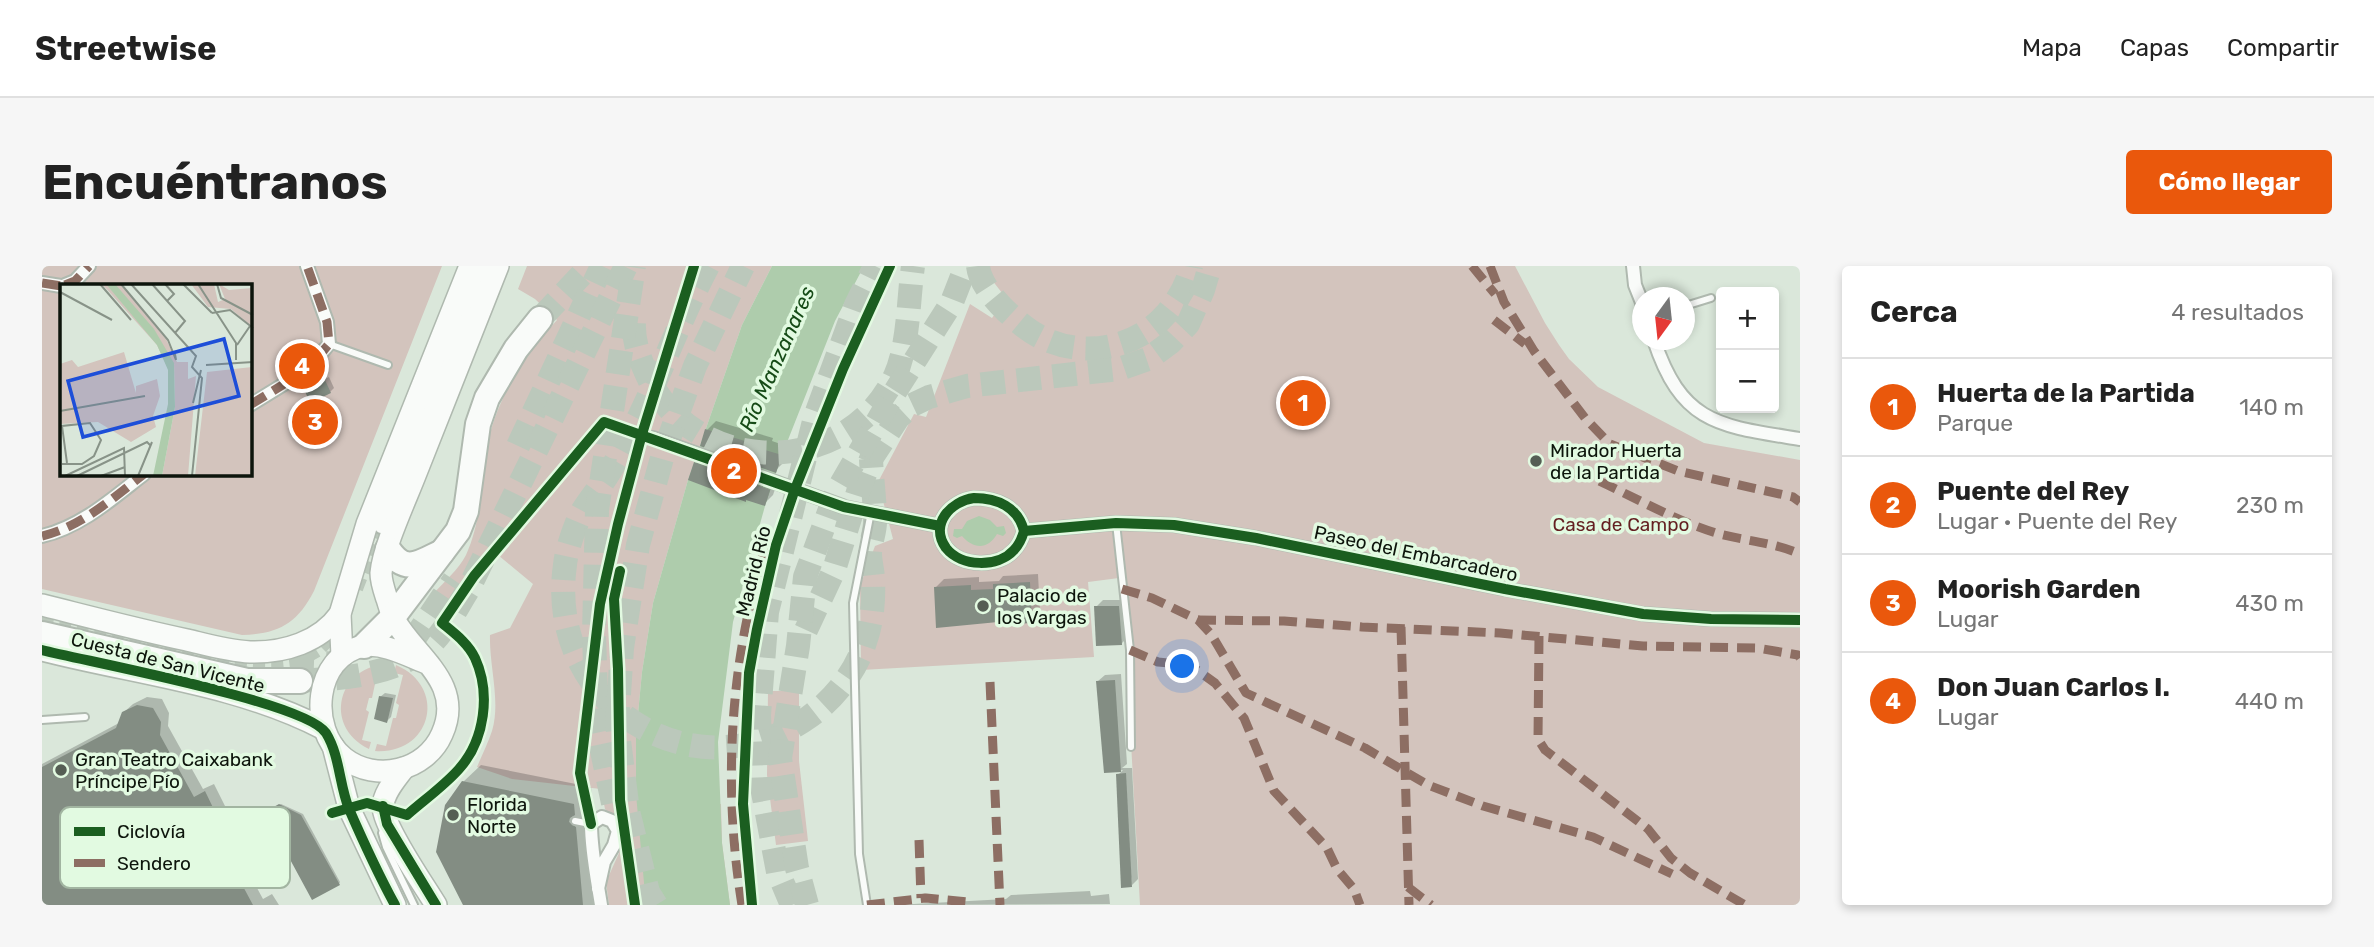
<!DOCTYPE html>
<html lang="es">
<meta charset="utf-8">
<style>
:root{--surface:#fff;--page:#f6f6f6;--text:#222;--muted:#767676;--line:#e0e0e0;--accent:#ea580c}
body{margin:0;font-family:Rubik,sans-serif;background:var(--page);color:var(--text)}
.controls{position:absolute;right:21px;top:21px;display:grid;overflow:hidden;border-radius:7px;box-shadow:0 4px 10px #0003}
.controls button{width:63px;height:63px;display:grid;place-items:center;padding:0;border:0;border-bottom:2px solid var(--line);background:var(--surface);color:var(--text);font:35px sans-serif}
.compass{position:absolute;left:1590px;top:21px;width:63px;height:63px;border-radius:50%;background:var(--surface);box-shadow:0 4px 10px #0003;rotate:195deg}
.you{position:absolute;left:1141px;top:401px;width:24px;height:24px;margin:-18px;border:5px solid #fff;border-radius:50%;background:#1a73e8;box-shadow:0 0 0 10px #1a73e833}
.badge{display:grid;place-items:center;width:46px;height:46px;border-radius:50%;background:var(--accent);color:#fff;font-size:23px;font-weight:700}
.pin{position:absolute;translate:-50% -50%;border:4px solid #fff;box-shadow:0 2px 7px #0006}
.list{margin:0;padding:0;list-style:none}
h2{display:flex;justify-content:space-between;align-items:center;height:91px;margin:0;padding:0 28px;font-size:30px}
h2 small{font-size:23px;font-weight:400;color:var(--muted)}
.list li{display:grid;grid-template-columns:46px 1fr auto;gap:21px;align-items:center;box-sizing:border-box;height:98px;padding:0 28px;border-top:2px solid var(--line)}
.list b{display:block;font-size:26px;white-space:nowrap}
.list p{margin:0;font-size:23px;white-space:nowrap;color:var(--muted)}
.list em{font-size:23px;font-style:normal;color:var(--muted)}
.map{position:relative;flex:none;width:1758px;height:639px;overflow:hidden;border-radius:7px}
header{display:flex;align-items:center;gap:42px;box-sizing:border-box;height:98px;padding:0 35px;background:var(--surface);border-bottom:2px solid var(--line)}
header strong{font-size:33px}
nav{display:flex;gap:38px;margin-inline-start:auto;font-size:24px}
.intro{display:flex;align-items:center;justify-content:space-between;box-sizing:border-box;height:168px;padding:0 42px}
h1{margin:0;font-size:49px}
.button{padding:18px 32px;border-radius:7px;background:var(--accent);color:#fff;font-size:24px;font-weight:700}
main{display:flex;gap:42px;padding:0 42px}
aside{flex:1;background:var(--surface);border-radius:7px;box-shadow:0 4px 10px #0003}
.map>svg:first-child{display:block}
.green{fill:#d3c4bd;fill-rule:evenodd}
.water{fill:#aeccac}
.shadow{fill:#0003}
.building{fill:#838d83}
.lines{fill:none;stroke-linecap:round;stroke-linejoin:round}
.street-tunnel{stroke:#bbc8bb;stroke-width:12;stroke-dasharray:12 6;stroke-linecap:butt}
.highway-tunnel{stroke:#bbc8bb;stroke-width:24;stroke-dasharray:24 12;stroke-linecap:butt}
.lane-casing{stroke:#afb9af;stroke-width:10}
.street-casing{stroke:#afb9af;stroke-width:16}
.primary-casing{stroke:#afb9af;stroke-width:24}
.highway-casing{stroke:#afb9af;stroke-width:28}
.lane{stroke:#f9fbf9;stroke-width:6}
.street{stroke:#f9fbf9;stroke-width:12}
.primary{stroke:#f9fbf9;stroke-width:21}
.highway{stroke:#f9fbf9;stroke-width:24}
.quiet{stroke:#8d6e63;stroke-width:9;stroke-dasharray:18 9;stroke-linecap:butt}
.cycleway-casing{stroke:#e2fae1;stroke-width:15}
.cycleway{stroke:#1b5e20;stroke-width:10}
.poi-dot{fill:#555e54;stroke:#e2fae1;stroke-width:2.5}
.labels{text-anchor:middle;stroke-width:7;stroke-linejoin:round;paint-order:stroke}
.poi-label{font-size:19px;fill:#0d150c;stroke:#e2fae1;text-anchor:start}
.park-label{font-size:19px;fill:#641f21;stroke:#e2fae1}
.street-label{font-size:19px;fill:#0d150c;stroke:#e2fae1}
.water-label{font-size:21px;font-style:italic;fill:#164b17;stroke:#e2fae1}
.inset-road{fill:none;stroke:#889388;stroke-width:2}
.view{fill:#1d4ed8;fill-opacity:0.15;stroke:#1d4ed8;stroke-width:3.5}
.inset-edge{fill:none;stroke:#0d150c;stroke-width:3.5}
.key{fill:#e2fae1;stroke:#a2b5a1;stroke-width:2}
.key-label{font-size:19px;fill:#0d150c}
</style>
<header>
<strong>Streetwise</strong>
<nav><a>Mapa</a><a>Capas</a><a>Compartir</a></nav>
</header>
<div class="intro"><h1>Encuéntranos</h1><a class="button">Cómo llegar</a></div>
<main>
<div class="map">
<svg width="1758" height="639" viewBox="0 0 1758 639">
<rect width="100%" height="100%" fill="#dae7da"/>
<g class="green">
<path d="M0,0H400L272,325C255,358 236,368 200,369L0,323ZM19,19H208V208H19Z"/>
<path d="M485,0H730L700,59L646,214L611,337L600,406L594,469L595,528L679,538L680,577L688,639H567L564,616L577,587L568,548L563,543L559,523L470,513L435,501C440,489 446,477 450,465C459,435 447,400 448,369L468,362L491,318L456,289L402,343L390,329C401,317 417,303 424,289C439,256 438,224 443,189C453,135 478,95 515,54L493,33L476,23Z"/>
<path d="M939,0H1473L1503,57L1517,79L1527,93L1556,121L1662,177L1758,194V639H1098L1084,386L1077,312L1046,316L1052,391L819,404L818,320L833,280L851,273L836,216L872,148L884,151L928,38L950,52L964,32Z"/>
<path d="M347,398L346,405L336,404L330,432H327L324,444L327,446L320,474L329,476L327,483C280,460 296,399 347,398Z"/>
<path d="M354,399C406,421 390,489 333,485L335,478L344,480L351,452H354L357,439L354,437L361,409L352,407Z"/>
<path d="M726,425H757V495L766,575L734,579L725,509Z"/>
</g>
<g class="water">
<path d="M730,0H822L793,55L740,189L723,240L691,356L676,476L680,577L688,639H604L594,528V469L600,406L611,337L646,214L700,59Z"/>
<path d="M937,250L948,254L955,261L962,260L964,267L961,270L955,268C946,284 931,283 920,270L915,272L911,270L912,263H920L925,255Z"/>
</g>
<g class="shadow">
<path d="M287,111L292,122L288,126L264,123Z"/>
<path d="M674,155L731,172L730,175L747,181L742,196L733,205L665,164Z"/>
<path d="M663,188L736,215L731,229L722,238L654,197Z"/>
<path d="M996,308L998,346L990,355L893,322L902,313L937,311V316L957,315L961,310Z"/>
<path d="M1061,334H1083L1086,371L1079,378L1054,341Z"/>
<path d="M1079,408L1085,498L1080,502H1090L1096,613L1090,619L1076,509L1081,504L1064,506L1056,415L1063,409Z"/>
<path d="M343,427L354,429L349,451L345,455L338,431Z"/>
<path d="M105,431L120,433L127,447L126,460L161,523L172,518L184,542L176,550L221,633L230,628L237,639H0V498L77,457L81,447L91,438Z"/>
<path d="M439,499L549,521L550,530L544,538L551,543L555,607L561,639H424L421,516Z"/>
<path d="M239,538L261,548L298,616L297,618L244,584L218,549Z"/>
<path d="M1048,625L1049,630L1067,628L1068,638L853,639L964,633L969,629Z"/>
</g>
<g class="building">
<path d="M283,114L289,127L268,137L262,123Z"/>
<path d="M663,163L723,181V184L740,189L734,207L658,180Z"/>
<path d="M652,196L728,224L723,240L704,234V236L646,214Z"/>
<path d="M988,316L990,357L956,359V356L894,362L892,321L929,319V324L951,323V318Z"/>
<path d="M1052,340H1077L1080,379L1054,380Z"/>
<path d="M1073,414L1079,506L1062,507L1054,415Z"/>
<path d="M337,430L351,432L345,457L332,453Z"/>
<path d="M95,439L111,442L119,456L118,469L152,531L163,525L176,552L167,557L211,639H0V501L74,462L80,446Z"/>
<path d="M1084,507L1090,621L1079,622L1074,508Z"/>
<path d="M420,515L532,538L533,549L528,552L527,556L534,561L541,639H421L394,586L403,539Z"/>
<path d="M237,538L259,549L298,619L270,634L244,586L236,590L214,551Z"/>
</g>
<g class="lines">
<g class="street-tunnel">
<path d="M315,323L339,261"/>
<path d="M0,352L185,394C214,397 250,402 276,385C283,380 289,370 294,364"/>
</g>
<g class="highway-tunnel">
<path d="M666,0C640,49 622,99 598,149C588,168 579,187 568,205C560,219 549,231 541,244C534,256 524,285 523,299C503,438 651,533 767,451C792,433 814,406 823,376C830,357 832,334 831,314C831,305 828,296 828,288C828,277 833,267 833,256C833,235 830,214 829,193"/>
<path d="M936,0C938,17 952,33 964,45C975,55 988,67 1003,73C1044,92 1095,82 1125,47C1136,34 1146,18 1149,0"/>
<path d="M498,53L548,0"/>
<path d="M592,57C591,78 600,99 609,117C661,213 807,209 853,110C867,79 866,35 871,0"/>
<path d="M476,180L560,0"/>
<path d="M764,364L792,304L816,226L829,193L856,152L870,139L887,131L925,120L1077,103L1106,93L1129,76L1146,58L1161,24L1168,0"/>
<path d="M365,376L374,370L412,314"/>
<path d="M248,396L305,398"/>
<path d="M258,415C302,412 350,410 386,381C403,366 414,343 426,324L584,0"/>
<path d="M571,537L555,461L552,368L555,244L592,0"/>
<path d="M614,639L606,626L586,545L575,459L580,382L596,279L620,192L653,100L701,0"/>
<path d="M750,639L736,606L720,521L717,449L725,346L773,151L814,39L833,0"/>
<path d="M765,639L755,602L738,492L756,380L763,311L794,227L849,132L910,36L924,0"/>
</g>
<g class="lane-casing">
<g id="lane">
<path d="M1643,40L1669,32"/>
<path d="M287,78L346,99"/>
<path d="M1074,257L1088,384L1089,481"/>
<path d="M0,454L43,451"/>
<path d="M533,555L548,558"/>
<path d="M340,567L344,581L372,639"/>
<path d="M825,639L817,588L811,337L829,246"/>
</g>
</g>
<g class="street-casing">
<g id="street">
<path d="M1591,0L1593,19L1601,39"/>
<path d="M0,17L19,20"/>
<path d="M23,19L33,15L47,0"/>
<path d="M1612,74C1640,159 1678,160 1758,173"/>
<path d="M208,139L265,104L287,78L285,56L265,0"/>
<path d="M611,172L802,241L898,260"/>
<path d="M932,232C955,232 976,241 982,265C980,272 977,279 972,284C956,302 919,301 904,282C887,258 909,235 932,232Z"/>
<path d="M339,261L443,0"/>
<path d="M982,265L1074,257L1132,259L1214,272L1463,323L1601,348L1669,353L1758,354"/>
<path d="M0,270C39,261 71,232 102,208"/>
<path d="M556,623L562,596L572,579L576,565L570,555L560,551L549,558C549,585 555,613 559,639"/>
</g>
</g>
<g class="primary-casing">
<g id="primary">
<path d="M0,339C48,351 97,364 145,374C166,379 187,385 208,386C242,387 278,376 298,348"/>
<path d="M0,384C93,408 196,418 282,463"/>
<path d="M300,390L298,348L325,258L428,0"/>
<path d="M387,398C368,391 342,376 321,380C272,391 266,463 302,492C334,517 384,505 400,468C423,417 373,391 352,353C349,347 347,339 345,333C342,324 339,316 339,307C341,282 364,233 374,207C401,138 429,69 456,0"/>
<path d="M291,480L307,542L353,639"/>
<path d="M362,502C354,513 341,527 341,541C342,562 382,619 394,639"/>
</g>
</g>
<g class="highway-casing">
<g id="highway">
<path d="M346,283C363,309 377,297 400,286"/>
<path d="M0,368L205,415H258"/>
<path d="M322,380L351,351L416,265L424,245L436,158L445,132L474,83L498,53"/>
</g>
</g>
<use href="#lane" class="lane"/>
<use href="#street" class="street"/>
<use href="#primary" class="primary"/>
<use href="#highway" class="highway"/>
<g class="quiet">
<path d="M1430,0L1453,28"/>
<path d="M1448,0L1462,36L1492,85L1543,152L1568,178L1636,205L1751,231L1758,236"/>
<path d="M0,17L19,20"/>
<path d="M23,19L33,15L47,0"/>
<path d="M1452,54L1483,78"/>
<path d="M208,139L265,104L287,78L285,56L265,0"/>
<path d="M1532,207L1546,210C1589,229 1629,253 1674,267C1702,275 1731,276 1758,288"/>
<path d="M0,270C39,261 71,232 102,208"/>
<path d="M1080,323L1110,332L1156,354L1169,368L1204,427L1323,482L1386,519L1441,540L1551,571L1630,608"/>
<path d="M1156,354L1242,355L1320,361L1458,367L1601,380L1715,382L1756,389L1758,392"/>
<path d="M1359,361L1367,639"/>
<path d="M1497,370L1496,473L1503,484L1606,563L1629,592L1648,607L1703,639"/>
<path d="M1088,384L1116,396L1148,399L1173,417L1202,452L1232,525L1285,582L1295,603L1312,623L1318,639"/>
<path d="M948,416L958,639"/>
<path d="M877,574L879,632"/>
<path d="M1366,621L1389,639"/>
<path d="M700,639C680,516 688,389 727,270"/>
<path d="M825,639L884,632L925,636"/>
</g>
<g class="cycleway-casing">
<g id="cycleway">
<path d="M932,232C955,232 976,241 982,265C980,272 977,279 972,284C956,302 919,301 904,282C887,258 909,235 932,232Z"/>
<path d="M982,265L1074,257L1132,259L1214,272L1463,323L1601,348L1669,353L1758,354"/>
<path d="M578,305L572,333L576,403L578,534L593,639"/>
<path d="M0,384C47,396 264,436 284,467C298,490 297,518 307,543C321,575 336,608 353,639"/>
<path d="M341,540L345,558L394,639"/>
<path d="M290,547L325,537L365,549C382,534 402,520 417,503C443,474 449,427 433,392C426,377 412,367 400,357L432,310L562,156L802,241L898,260"/>
<path d="M549,558L538,507L558,338L576,258L600,168L652,0"/>
<path d="M710,639L701,538L707,407L715,363L734,279L753,223L801,103L848,0"/>
</g>
</g>
<use href="#cycleway" class="cycleway"/>
</g>
<g class="poi-dot">
<circle cx="1494" cy="195" r="7"/>
<circle cx="941" cy="340" r="7"/>
<circle cx="19" cy="504" r="7"/>
<circle cx="411" cy="549" r="7"/>
</g>
<g class="labels">
<g class="poi-label">
<text x="1508" y="191">Mirador Huerta<tspan x="1508" dy="22">de la Partida</tspan></text>
<text x="955" y="336">Palacio de<tspan x="955" dy="22">los Vargas</tspan></text>
<text x="33" y="500">Gran Teatro Caixabank<tspan x="33" dy="22">Príncipe Pío</tspan></text>
<text x="425" y="545">Florida<tspan x="425" dy="22">Norte</tspan></text>
</g>
<g class="park-label">
<text x="1579" y="265">Casa de Campo</text>
</g>
<g class="street-label">
<text transform="translate(1374 287) rotate(12)" y="7">Paseo del Embarcadero</text>
<text transform="translate(711 305) rotate(-76)" y="7">Madrid Río</text>
<text transform="translate(126 396) rotate(14)" y="7">Cuesta de San Vicente</text>
</g>
<g class="water-label">
<text transform="translate(735 93) rotate(-66)" y="7">Río Manzanares</text>
</g>
</g>
<g transform="translate(18 18)">
<rect width="192" height="192" fill="#dae7da"/>
<path d="M42,0H60L106,55L117,78H128V95L136,92L128,192H102L115,123L114,79L106,80L97,61ZM131,0H154L158,18L165,15L159,0L169,6L192,4V43L171,25L148,23ZM64,68L76,109V102L97,95L100,112L93,132L96,143L71,158L38,138L0,140V80L12,76L18,83ZM192,83V192H135L147,88Z" fill="#d3c4bd"/>
<path d="M46,0H55L94,45L114,79L115,123L102,192H93L108,120V86L97,61Z" fill="#aeccac"/>
<path class="inset-road" d="M40,0L71,36M61,0L108,56L116,76L115,70M71,0L136,72L132,83L142,94L132,192M92,0L125,37L115,49M105,0L114,10L107,17M123,0L152,29M138,0L176,59V76M157,0L161,14L193,31M0,8L52,36M152,29L170,26L193,44M177,61L190,42M146,81L193,78M133,119L141,86M0,127L85,112M2,180H22L34,172L41,156L30,139L2,142L7,179M5,192L64,164L65,192M17,192L87,158L90,161M41,192L65,183M78,192L92,158"/>
<path class="view" d="M164,55L179,112L23,153L8,97Z"/>
<rect width="192" height="192" class="inset-edge"/>
</g>
<rect x="18" y="541" width="230" height="81" rx="10" class="key"/>
<rect x="32" y="561" width="31" height="9" fill="#1b5e20"/>
<rect x="32" y="593" width="31" height="8" fill="#8d6e63"/>
<g class="key-label">
<text x="75" y="572">Ciclovía</text>
<text x="75" y="604">Sendero</text>
</g>
</svg>
<div class="controls">
<button>+</button>
<button>−</button>
</div>
<svg class="compass" viewBox="-18 -18 36 36"><path d="M0-13l5 13h-10z" fill="#e53935"/><path d="M0 13l5-13h-10z" fill="#767676"/></svg>
<div class="you"></div>
<div class="pin badge" style="left:1261px;top:137px">1</div>
<div class="pin badge" style="left:692px;top:205px">2</div>
<div class="pin badge" style="left:273px;top:156px">3</div>
<div class="pin badge" style="left:260px;top:100px">4</div>
</div>
<aside>
<h2>Cerca<small>4 resultados</small></h2>
<ul class="list">
<li><span class="badge">1</span><div><b>Huerta de la Partida</b><p>Parque</p></div><em>140 m</em></li>
<li><span class="badge">2</span><div><b>Puente del Rey</b><p>Lugar · Puente del Rey</p></div><em>230 m</em></li>
<li><span class="badge">3</span><div><b>Moorish Garden</b><p>Lugar</p></div><em>430 m</em></li>
<li><span class="badge">4</span><div><b>Don Juan Carlos I.</b><p>Lugar</p></div><em>440 m</em></li>
</ul>
</aside>
</main>
